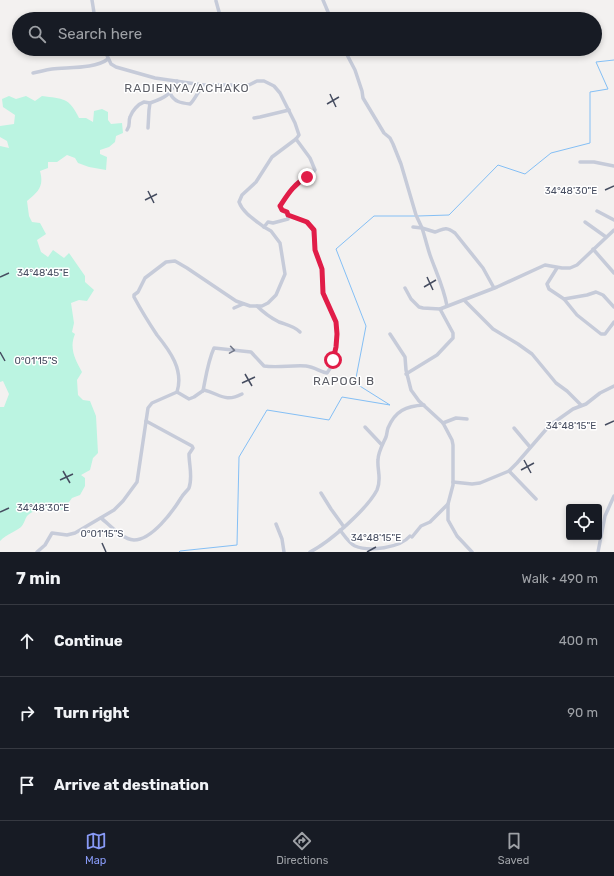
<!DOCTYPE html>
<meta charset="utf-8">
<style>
:root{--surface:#171b24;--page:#20242c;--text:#f1f3f6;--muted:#9ea1a6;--line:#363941;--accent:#889af6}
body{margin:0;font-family:Rubik,sans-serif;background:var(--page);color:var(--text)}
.controls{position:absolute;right:12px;bottom:12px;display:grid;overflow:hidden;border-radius:4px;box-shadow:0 2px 6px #0003}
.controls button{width:36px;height:36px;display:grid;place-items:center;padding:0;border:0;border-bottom:1px solid var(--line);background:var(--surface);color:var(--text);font:20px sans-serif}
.stop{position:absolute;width:12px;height:12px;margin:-9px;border:3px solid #e11d48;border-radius:50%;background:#fff}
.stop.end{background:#e11d48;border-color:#fff;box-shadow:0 1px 4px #0008}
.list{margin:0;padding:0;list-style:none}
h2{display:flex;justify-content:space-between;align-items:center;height:52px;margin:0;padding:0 16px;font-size:17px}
h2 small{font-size:13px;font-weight:400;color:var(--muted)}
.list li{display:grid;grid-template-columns:26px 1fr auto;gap:12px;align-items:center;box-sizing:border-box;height:72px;padding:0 16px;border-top:1px solid var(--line)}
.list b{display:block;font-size:15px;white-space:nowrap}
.list em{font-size:13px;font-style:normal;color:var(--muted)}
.icon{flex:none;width:22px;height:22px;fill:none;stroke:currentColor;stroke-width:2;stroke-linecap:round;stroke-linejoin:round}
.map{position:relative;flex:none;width:614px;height:552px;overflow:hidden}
.search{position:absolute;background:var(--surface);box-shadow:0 2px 6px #0003;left:12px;right:12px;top:12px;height:44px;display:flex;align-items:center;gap:10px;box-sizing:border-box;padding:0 14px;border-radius:22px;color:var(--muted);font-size:15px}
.sheet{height:268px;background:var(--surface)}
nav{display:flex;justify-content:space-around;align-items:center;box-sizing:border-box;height:56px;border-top:1px solid var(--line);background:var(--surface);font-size:11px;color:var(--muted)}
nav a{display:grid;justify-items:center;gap:2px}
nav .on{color:var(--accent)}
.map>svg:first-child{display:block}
.green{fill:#bbf4e1}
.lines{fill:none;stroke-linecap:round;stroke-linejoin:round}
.stream{stroke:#84bff5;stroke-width:1}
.minor{stroke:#c6cbd9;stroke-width:3.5}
.oneway{stroke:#73798a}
.route{stroke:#e11d48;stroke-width:5}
.ticks{fill:none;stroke:#464d60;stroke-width:1.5}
.labels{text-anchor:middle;stroke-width:3;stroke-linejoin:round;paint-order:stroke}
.quarter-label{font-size:12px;letter-spacing:1px;fill:#5c5e66;stroke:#fff}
.ticks-label{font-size:10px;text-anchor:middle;fill:#464d60;stroke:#fff;stroke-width:3;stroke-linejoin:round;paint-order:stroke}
</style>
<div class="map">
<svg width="614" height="552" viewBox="0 0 614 552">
<rect width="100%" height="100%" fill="#f3f1f0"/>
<path class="green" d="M9,96L16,99L26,96L35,101L42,96C63,99 69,97 79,118H86L93,122L94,111L102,109L108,112V120L111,124L122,123L123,133L116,136L115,142L109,147L100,150V154L107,157L106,170L89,167L78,163L75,158L67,155L57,162H48V168L40,171C44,186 39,191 27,201L29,216L32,222L40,223L46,234L37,240L41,252L48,257L53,250L64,258L69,253L85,276V282L94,290L87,301L79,300L71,303L74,323L72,332L75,334C69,348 75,359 82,372L77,380L78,395L83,400L90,401L96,416L98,453L93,458L90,470L81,475L85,478V486L80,495L72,498L63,510C51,509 37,506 27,516C25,519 24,524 21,527C15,532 7,534 0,541V407H4L9,394L3,381L0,382V146L9,148L7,141L0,137V126L14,124L15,115L3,107L2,99Z"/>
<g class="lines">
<g class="stream">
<path d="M418,216L449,215L498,165L525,174L551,153L590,143V92L608,89L596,62L614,60"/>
<path d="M179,552L180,551L237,545L239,457L267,410L329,420L342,397L390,405L355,383L366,326L336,249L374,216H415"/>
</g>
<g class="minor">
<path d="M92,0L95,19"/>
<path d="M323,0L331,19"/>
<path d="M216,1L221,19"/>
<path d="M15,35H19"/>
<path d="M104,49L111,64L116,67L155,78L203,85H249L257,81H264L274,86L280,93L295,123L299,135L296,139L272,157L256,182L242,195L239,202C243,213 255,220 264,227"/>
<path d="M344,49L355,70L362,91L363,98L384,133L390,138L393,144L401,164L416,215L422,228L435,232C444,229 445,226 455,233L483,268L494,288"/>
<path d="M33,73C39,72 45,70 52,69C68,67 95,69 108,59"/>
<path d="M170,93C174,102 181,103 190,104C194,101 199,90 203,85"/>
<path d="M254,118L260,117L289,110"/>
<path d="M148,128L149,110L150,103C167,97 168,96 177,81"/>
<path d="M127,130C131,125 128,122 130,117C132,111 138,104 144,102L150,103"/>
<path d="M580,162H594L614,166"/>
<path d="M597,211L614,220"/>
<path d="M585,222L606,237"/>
<path d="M413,227L422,228C425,237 427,246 430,255C436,272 444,288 447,306"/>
<path d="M593,249L614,273"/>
<path d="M557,268L547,284L549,289L564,299L577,315L601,334H605L614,322"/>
<path d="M405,288L411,299L419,307L423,308L440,309L497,287L545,265L562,268H570L577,265L614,230"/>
<path d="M564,299L587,295L596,292L603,295L614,307"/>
<path d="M464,300L493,329L518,344L532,354L556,383L567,391L581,405"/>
<path d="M257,306C264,313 271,318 279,322C287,325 294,326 300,332"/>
<path d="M234,308L243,304"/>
<path d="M390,334L405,357L406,370L411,390L419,401L443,423L452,440L453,445V485L448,504V520L457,536L472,552"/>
<path d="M406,374L437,355L453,338V333L440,309"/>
<path d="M203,391C206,376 208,361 214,348L251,352L264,366C278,368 292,365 306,366C315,367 320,372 327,373L331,367L336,347L337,333L336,322L323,293L322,269L315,250L313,230L307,222L288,215"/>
<path d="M177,392L189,399L194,397L204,390C220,394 225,403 242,394"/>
<path d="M443,423L456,418L467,419"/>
<path d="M365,427L381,444"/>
<path d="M514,428L530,447"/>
<path d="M509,471L536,499"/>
<path d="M453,482L472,484L480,483L509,471L517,463L549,426L573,409L586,404L600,393L614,386"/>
<path d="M321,493L331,509L344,527"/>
<path d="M101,518C110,525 122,539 134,540C152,540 173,511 181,498C183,494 187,491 189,488C193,477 189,465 189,454L193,448L192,446L146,421"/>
<path d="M276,524L282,539L284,552"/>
<path d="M340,530C344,535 349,543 355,546C369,552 400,548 410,536"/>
<path d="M412,537L421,526L430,522L448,504"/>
<path d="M37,552L45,545L52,533L67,535L75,533L114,510L123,501L137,482L148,408L152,403L177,392C184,370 170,351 157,335C149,323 141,310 134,297V295L138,292L145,278L166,262L175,261L187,268L236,301L250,306H262L268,303L276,295L285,274L280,243L271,231L264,227L268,222L273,223L288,219L287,212L282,210L280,206C286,198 290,191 296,184C302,179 311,177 315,170L310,158L296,139"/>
<path d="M310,552C330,542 367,509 377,490C382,479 377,470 378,460C378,452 383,444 386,437C387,434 387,431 388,428C395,411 406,406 424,405"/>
<path d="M598,552L605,516L614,496"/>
</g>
</g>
<defs><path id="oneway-chevron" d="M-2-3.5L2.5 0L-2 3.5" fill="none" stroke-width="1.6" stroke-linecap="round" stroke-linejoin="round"/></defs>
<use class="oneway" href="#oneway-chevron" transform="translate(232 350) rotate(9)"/>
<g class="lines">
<path class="route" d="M307,177C294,184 288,194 280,206L282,210L287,212L288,215L307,222L314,230L315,250L322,269L323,293L336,322L337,334L336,347L333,360"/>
</g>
<path class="ticks" d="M330,94L336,107M327,104L339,97M605,190L614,186M148,191L154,203M145,200L157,194M0,277L9,273M427,277L433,290M424,287L436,280M0,352L5,361M245,374L252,386M242,383L255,377M605,425L614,421M524,460L531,473M521,470L534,463M63,471L70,483M60,480L73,474M0,512L9,508M102,543L106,552M367,552L376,547"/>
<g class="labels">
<g class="quarter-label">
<text x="187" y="92">RADIENYA/ACHAKO</text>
<text x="344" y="385">RAPOGI B</text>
</g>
</g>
<g class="ticks-label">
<text x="571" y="194">34°48'30"E</text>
<text x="43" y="276">34°48'45"E</text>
<text x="36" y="364">0°01'15"S</text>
<text x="571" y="429">34°48'15"E</text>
<text x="43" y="511">34°48'30"E</text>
<text x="102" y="537">0°01'15"S</text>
<text x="376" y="541">34°48'15"E</text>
</g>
</svg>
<div class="controls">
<button><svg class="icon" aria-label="locate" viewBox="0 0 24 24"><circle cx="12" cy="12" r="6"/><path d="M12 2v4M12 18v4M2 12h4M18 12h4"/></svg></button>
</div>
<div class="stop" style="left:333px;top:360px"></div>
<div class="stop end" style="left:307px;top:177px"></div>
<div class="search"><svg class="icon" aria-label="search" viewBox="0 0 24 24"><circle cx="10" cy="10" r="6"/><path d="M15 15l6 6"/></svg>Search here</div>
</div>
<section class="sheet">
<h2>7 min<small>Walk · 490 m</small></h2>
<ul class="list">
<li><svg class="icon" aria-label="ahead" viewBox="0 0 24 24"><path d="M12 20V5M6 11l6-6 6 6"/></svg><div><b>Continue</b></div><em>400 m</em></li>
<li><svg class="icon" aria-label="right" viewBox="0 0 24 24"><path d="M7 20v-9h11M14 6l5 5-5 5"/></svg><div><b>Turn right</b></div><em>90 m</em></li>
<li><svg class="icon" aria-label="arrive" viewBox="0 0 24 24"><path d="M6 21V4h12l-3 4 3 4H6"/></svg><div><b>Arrive at destination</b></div></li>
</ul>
</section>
<nav>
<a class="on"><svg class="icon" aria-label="map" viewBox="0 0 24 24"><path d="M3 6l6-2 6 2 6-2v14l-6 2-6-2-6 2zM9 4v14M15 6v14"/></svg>Map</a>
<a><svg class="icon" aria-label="directions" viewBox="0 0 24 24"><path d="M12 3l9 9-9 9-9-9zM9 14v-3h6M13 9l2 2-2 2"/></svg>Directions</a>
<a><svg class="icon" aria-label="saved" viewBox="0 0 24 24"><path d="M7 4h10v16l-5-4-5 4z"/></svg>Saved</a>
</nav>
